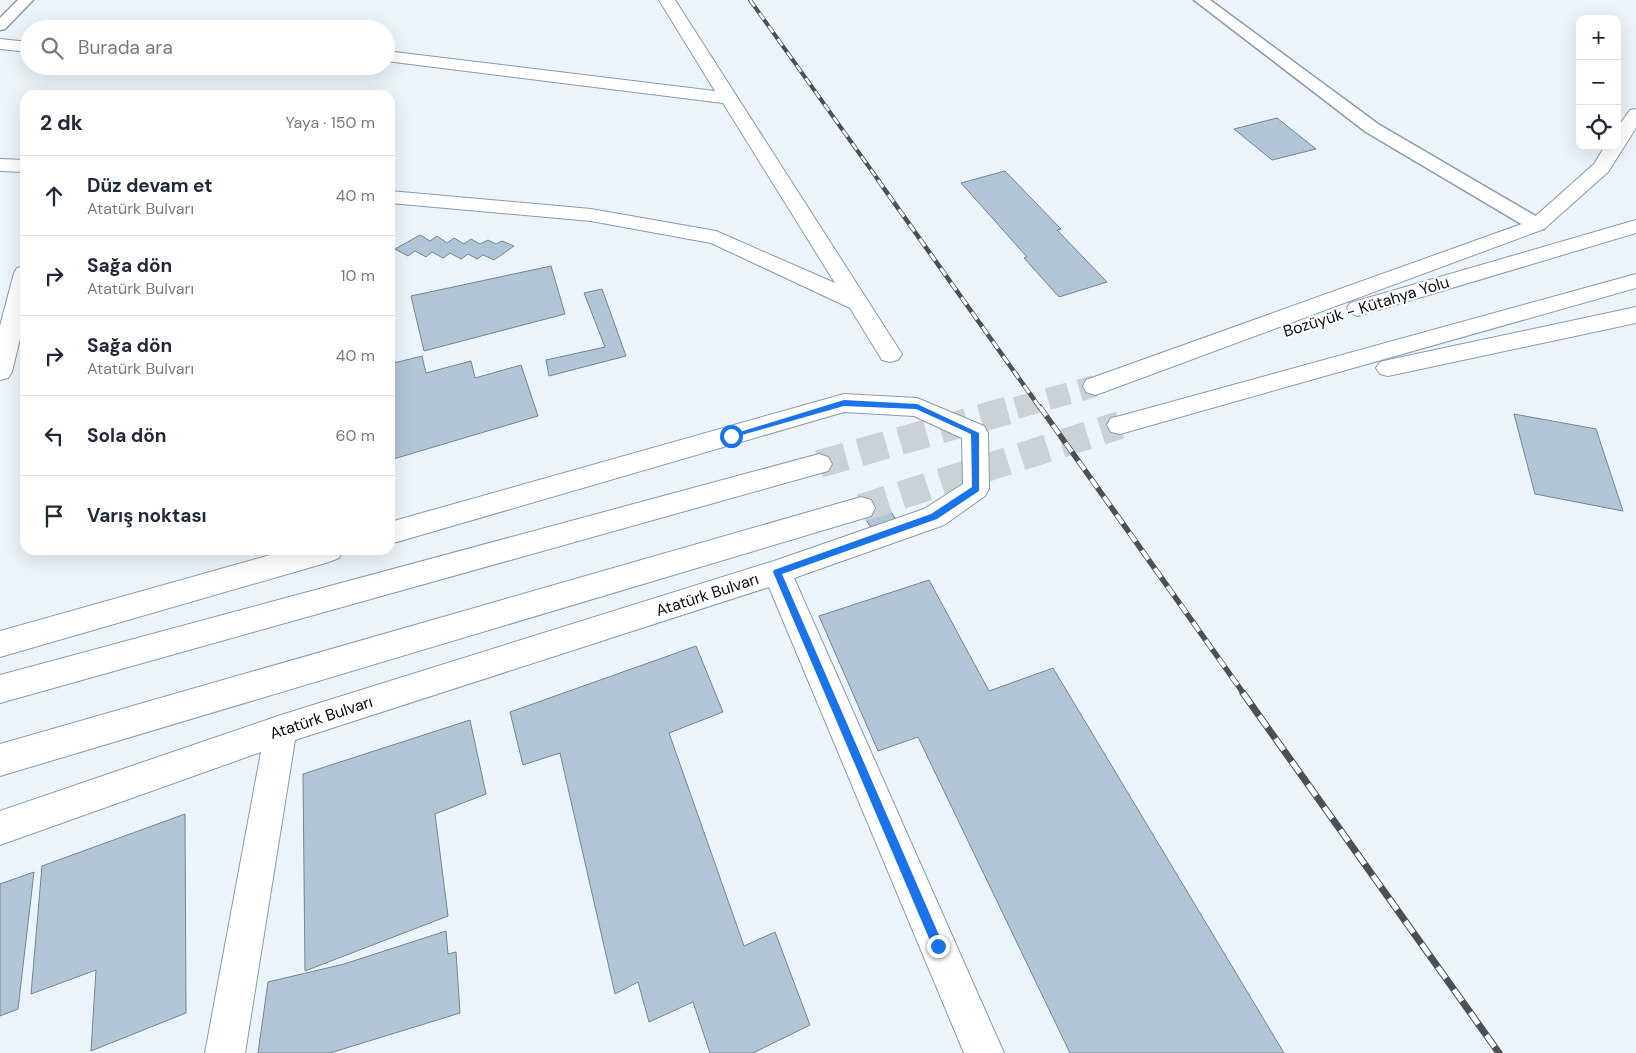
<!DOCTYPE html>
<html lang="tr">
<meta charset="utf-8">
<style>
:root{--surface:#fff;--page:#f2f2f3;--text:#1f2937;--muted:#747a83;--line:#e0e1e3}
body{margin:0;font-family:"DM Sans",sans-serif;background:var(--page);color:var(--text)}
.controls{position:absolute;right:15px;top:15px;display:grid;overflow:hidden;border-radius:10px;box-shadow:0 5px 20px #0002}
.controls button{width:45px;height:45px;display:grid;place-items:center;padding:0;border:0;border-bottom:1px solid var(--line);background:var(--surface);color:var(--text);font:25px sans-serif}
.stop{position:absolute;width:15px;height:15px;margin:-11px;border:4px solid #1a73e8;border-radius:50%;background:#fff}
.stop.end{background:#1a73e8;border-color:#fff;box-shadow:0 1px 5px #0008}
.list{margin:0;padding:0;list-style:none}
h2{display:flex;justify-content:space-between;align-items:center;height:65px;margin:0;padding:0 20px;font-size:21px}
h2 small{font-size:16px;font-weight:400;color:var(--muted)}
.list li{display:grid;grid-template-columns:32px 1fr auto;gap:15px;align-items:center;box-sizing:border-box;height:80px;padding:0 20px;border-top:1px solid var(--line)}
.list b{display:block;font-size:19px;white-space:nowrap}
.list p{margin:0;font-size:16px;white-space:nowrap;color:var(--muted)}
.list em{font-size:16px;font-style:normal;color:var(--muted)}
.icon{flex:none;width:28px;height:28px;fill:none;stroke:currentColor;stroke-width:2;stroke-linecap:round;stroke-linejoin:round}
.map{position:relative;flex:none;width:1636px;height:1053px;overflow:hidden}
.search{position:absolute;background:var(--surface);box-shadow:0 5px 20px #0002;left:20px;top:20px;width:375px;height:55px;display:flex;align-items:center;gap:12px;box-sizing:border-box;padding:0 18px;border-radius:28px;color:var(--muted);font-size:19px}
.panel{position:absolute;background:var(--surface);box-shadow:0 5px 20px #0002;left:20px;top:90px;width:375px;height:465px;border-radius:15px}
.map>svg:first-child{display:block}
.building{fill:#b2c5d7;stroke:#738595}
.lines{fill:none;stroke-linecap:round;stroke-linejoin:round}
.secondary-tunnel-far1{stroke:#cad1d8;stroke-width:22;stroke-dasharray:22 11;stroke-linecap:butt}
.secondary-tunnel{stroke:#cad1d8;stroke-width:28;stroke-dasharray:28 14;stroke-linecap:butt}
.service-casing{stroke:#889bac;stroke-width:3}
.minor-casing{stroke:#889bac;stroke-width:2}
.secondary-casing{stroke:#889bac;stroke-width:2}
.trunk-casing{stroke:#889bac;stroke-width:2}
.service{fill:#fff;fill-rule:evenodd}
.minor{fill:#fff;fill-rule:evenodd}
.secondary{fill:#fff;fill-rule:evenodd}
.trunk{fill:#fff;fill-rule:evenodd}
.rail-far3-casing{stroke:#495056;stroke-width:4}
.rail-far2-casing{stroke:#495056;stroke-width:4.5}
.rail-far1-casing{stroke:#495056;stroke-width:5.5}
.rail-casing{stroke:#495056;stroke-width:7}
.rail-far3{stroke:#fff;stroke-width:2.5;stroke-dasharray:8;stroke-linecap:butt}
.rail-far2{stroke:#fff;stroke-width:3;stroke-dasharray:9;stroke-linecap:butt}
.rail-far1{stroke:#fff;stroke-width:4;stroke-dasharray:11;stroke-linecap:butt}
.rail{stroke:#fff;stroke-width:5;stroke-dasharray:14;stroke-linecap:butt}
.route{fill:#1a73e8}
.labels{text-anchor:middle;stroke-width:4.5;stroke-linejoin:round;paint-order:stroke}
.street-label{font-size:16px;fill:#070d13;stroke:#fff}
</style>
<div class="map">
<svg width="1636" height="1053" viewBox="0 0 1636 1053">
<rect width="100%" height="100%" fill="#ecf4fb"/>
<g class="building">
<path d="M1277,118L1316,149L1272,160L1234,129Z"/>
<path d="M1005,171L1061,229L1057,230L1107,282L1059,297L1024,258L1027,257L961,183Z"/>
<path d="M420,235L430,241L437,236L447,243L454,238L464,244L471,239L480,244L488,240L496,244L502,241L514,246L494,260L483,255L477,259L468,254L461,259L450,253L443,258L432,252L426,257L415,251L408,256L395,249Z"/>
<path d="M551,266L565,314L424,351L411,296Z"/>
<path d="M602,289L626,356L549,376L546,360L605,347L584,293Z"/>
<path d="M422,356L426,373L471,361L475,378L521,365L538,416L390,460V364Z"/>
<path d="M1514,414L1596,429L1623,511L1535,494Z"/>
<path d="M886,504L898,523L873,531L862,513Z"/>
<path d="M929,580L989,691L1053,668L1284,1053H1070L918,737L878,751L819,616Z"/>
<path d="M696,646L723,712L669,733L744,946L775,932L810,1025L753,1053H710L693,1002L649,1022L638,982L615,994L560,753L523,765L510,712Z"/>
<path d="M470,720L486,794L435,814L448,916L305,971L303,774Z"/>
<path d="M185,814L186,1013L91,1051L96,970L31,994L42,866Z"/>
<path d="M34,872L18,1009L0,1016V884Z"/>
<path d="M446,931L448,954L456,952L460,1013L330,1053H258L268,982L344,964Z"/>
</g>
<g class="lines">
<path class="secondary-tunnel-far1" d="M1016,408L1095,386"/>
<g class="secondary-tunnel">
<path d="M819,464L1020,407"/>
<path d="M861,508L1120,425"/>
</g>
<g class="service-casing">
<g id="service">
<path d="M18,0H33L5,29L0,30V18Z"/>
<path d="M1194,0H1210L1378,124L1544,221L1546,225L1544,229H1530L1366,132Z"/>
</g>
</g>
<g class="minor-casing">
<g id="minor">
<path d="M659,0H675L898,348L902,354L898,360L890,362L882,360L850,308L711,243L591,221L390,203V191L591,209L716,231L835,283L723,103L386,61V51L715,91Z"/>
<path d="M0,39L29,42V52L0,49Z"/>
<path d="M225,66H259L257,70C247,72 237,72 227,70Z"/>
<path d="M0,159L25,160V172L0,171Z"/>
<path d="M25,266V318L12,372L8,378L0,380V326L14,273L17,268Z"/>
<path d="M844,394L917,398L984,426L988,433L989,489L985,496L944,525L794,578L1004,1053H964L769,587L295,740L245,1053H205L261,752L0,845V811L281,715L777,560L924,509L963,484L962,438L914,416L844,412L390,544V522Z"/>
<path d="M288,550H343L339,558L329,562L0,657V631Z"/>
</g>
</g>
<g class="secondary-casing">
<g id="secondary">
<path d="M819,454L828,457L832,464L828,471L0,703V675Z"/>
<path d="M861,497L871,500L875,508L871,516L0,776V744Z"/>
</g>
</g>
<g class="trunk-casing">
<g id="trunk">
<path d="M1636,109V128L1608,172L1544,229L1104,392L1095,395L1086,392L1083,386L1086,380L1530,221L1594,164L1605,146H1617V128L1630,110Z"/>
<path d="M1636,220V233L1358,316L1350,313L1347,308L1350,303Z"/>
<path d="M1636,274V288L1120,434L1111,432L1107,425L1111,418L1120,416Z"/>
<path d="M1636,307V323L1388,376L1380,374L1376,368L1380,362L1388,360Z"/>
</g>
</g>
<use href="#service" class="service"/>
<use href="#minor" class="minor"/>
<use href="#secondary" class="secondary"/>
<use href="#trunk" class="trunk"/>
<g class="rail-far3-casing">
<path id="rail-far3" d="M750,0L879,181"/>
</g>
<g class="rail-far2-casing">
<path id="rail-far2" d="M878,180L1040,408"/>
</g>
<g class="rail-far1-casing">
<path id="rail-far1" d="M1040,407L1244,694"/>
</g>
<g class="rail-casing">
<path id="rail" d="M1243,693L1499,1053"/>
</g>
<use href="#rail-far3" class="rail-far3"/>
<use href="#rail-far2" class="rail-far2"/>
<use href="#rail-far1" class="rail-far1"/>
<use href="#rail" class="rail"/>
</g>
<path class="route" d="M844,400L917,404L979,433V491L937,519L782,574L942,942L944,946L938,952L934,950L773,572L774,570L931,514L972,487L971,434L916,409L844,406L731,438L727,436Z"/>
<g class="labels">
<g class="street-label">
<text transform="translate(1366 306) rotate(-17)" y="6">Bozüyük - Kütahya Yolu</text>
<text transform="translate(707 594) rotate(-18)" y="6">Atatürk Bulvarı</text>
<text transform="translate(321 717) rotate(-18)" y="6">Atatürk Bulvarı</text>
</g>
</g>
</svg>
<div class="controls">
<button>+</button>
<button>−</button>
<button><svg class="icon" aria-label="locate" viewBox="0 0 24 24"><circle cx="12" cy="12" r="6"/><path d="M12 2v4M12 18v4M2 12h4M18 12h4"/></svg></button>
</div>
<div class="stop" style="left:731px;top:436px"></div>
<div class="stop end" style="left:938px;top:946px"></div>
<div class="search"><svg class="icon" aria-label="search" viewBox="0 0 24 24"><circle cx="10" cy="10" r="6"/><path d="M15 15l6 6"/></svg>Burada ara</div>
<section class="panel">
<h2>2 dk<small>Yaya · 150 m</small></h2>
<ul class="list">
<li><svg class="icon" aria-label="ahead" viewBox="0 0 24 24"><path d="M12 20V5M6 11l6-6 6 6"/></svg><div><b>Düz devam et</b><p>Atatürk Bulvarı</p></div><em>40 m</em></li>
<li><svg class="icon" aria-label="right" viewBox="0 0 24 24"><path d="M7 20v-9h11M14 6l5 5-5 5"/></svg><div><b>Sağa dön</b><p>Atatürk Bulvarı</p></div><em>10 m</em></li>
<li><svg class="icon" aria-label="right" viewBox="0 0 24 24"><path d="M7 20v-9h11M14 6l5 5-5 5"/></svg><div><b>Sağa dön</b><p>Atatürk Bulvarı</p></div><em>40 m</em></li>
<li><svg class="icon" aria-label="left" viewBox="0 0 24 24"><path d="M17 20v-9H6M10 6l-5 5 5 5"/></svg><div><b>Sola dön</b></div><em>60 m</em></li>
<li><svg class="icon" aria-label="arrive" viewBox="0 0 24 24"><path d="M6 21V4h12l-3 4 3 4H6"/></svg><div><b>Varış noktası</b></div></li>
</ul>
</section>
</div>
